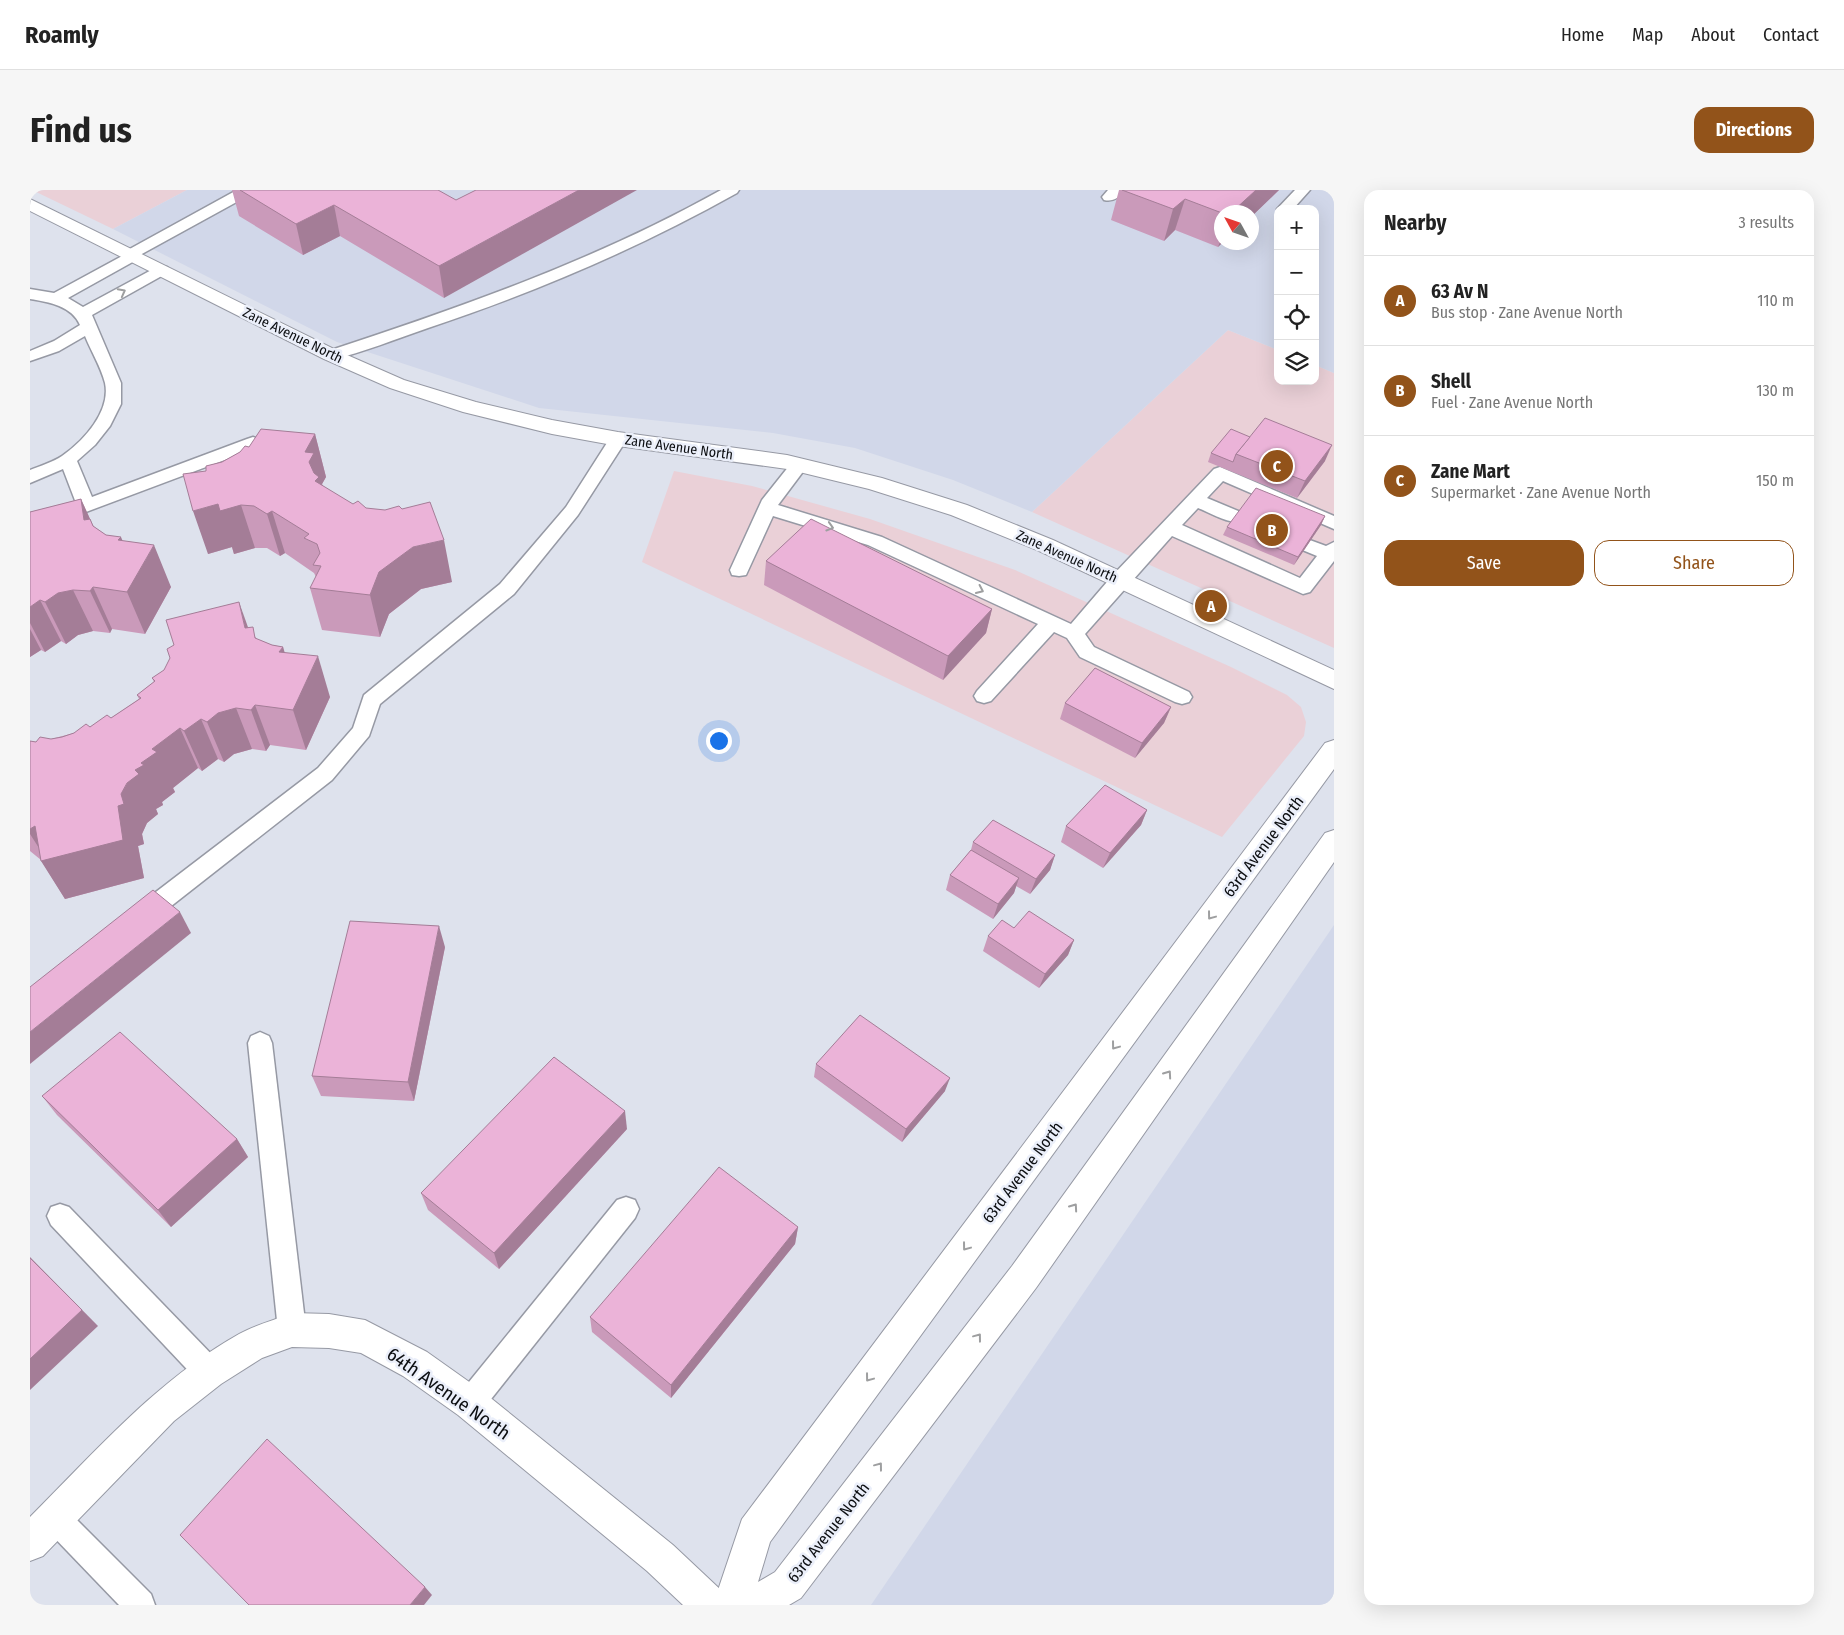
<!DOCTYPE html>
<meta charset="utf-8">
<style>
:root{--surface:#fff;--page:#f6f6f6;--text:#222;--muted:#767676;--line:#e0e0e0;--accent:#92531a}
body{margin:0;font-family:"Fira Sans Condensed",sans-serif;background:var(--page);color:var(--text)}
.controls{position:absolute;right:15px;top:15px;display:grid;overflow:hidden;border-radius:10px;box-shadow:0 5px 20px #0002}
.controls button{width:45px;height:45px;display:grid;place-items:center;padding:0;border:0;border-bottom:1px solid var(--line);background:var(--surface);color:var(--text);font:25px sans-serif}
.compass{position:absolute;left:1184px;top:15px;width:45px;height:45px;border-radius:50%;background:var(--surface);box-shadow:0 5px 20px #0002;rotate:310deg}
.you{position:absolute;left:688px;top:550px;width:18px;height:18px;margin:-12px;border:4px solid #fff;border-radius:50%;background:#1a73e8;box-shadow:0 0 0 8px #1a73e833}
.badge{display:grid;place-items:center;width:32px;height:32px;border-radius:50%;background:var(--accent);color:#fff;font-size:16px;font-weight:700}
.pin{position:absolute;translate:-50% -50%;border:2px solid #fff;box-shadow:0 1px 5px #0006}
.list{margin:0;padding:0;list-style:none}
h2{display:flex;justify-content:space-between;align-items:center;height:65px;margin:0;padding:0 20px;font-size:21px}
h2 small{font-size:16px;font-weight:400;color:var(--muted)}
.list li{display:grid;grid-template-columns:32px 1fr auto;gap:15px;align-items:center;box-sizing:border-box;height:90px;padding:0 20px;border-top:1px solid var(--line)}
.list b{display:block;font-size:19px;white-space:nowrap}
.list p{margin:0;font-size:16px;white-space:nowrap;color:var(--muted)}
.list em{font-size:16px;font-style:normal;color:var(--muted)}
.actions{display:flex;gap:10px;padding:15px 20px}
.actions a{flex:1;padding:11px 0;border:1px solid var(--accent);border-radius:15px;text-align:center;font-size:18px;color:var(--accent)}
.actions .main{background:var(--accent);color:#fff}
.icon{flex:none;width:28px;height:28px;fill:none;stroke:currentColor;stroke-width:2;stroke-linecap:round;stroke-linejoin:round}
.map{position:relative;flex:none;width:1304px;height:1415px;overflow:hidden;border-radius:15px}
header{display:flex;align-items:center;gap:30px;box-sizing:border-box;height:70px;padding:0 25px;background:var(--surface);border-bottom:1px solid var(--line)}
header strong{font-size:24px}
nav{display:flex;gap:28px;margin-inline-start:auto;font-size:18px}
.intro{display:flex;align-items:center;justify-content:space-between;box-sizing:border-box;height:120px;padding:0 30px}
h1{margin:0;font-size:35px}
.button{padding:12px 22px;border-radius:15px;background:var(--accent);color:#fff;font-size:18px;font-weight:700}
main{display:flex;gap:30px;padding:0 30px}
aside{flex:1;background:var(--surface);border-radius:15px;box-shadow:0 5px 20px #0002}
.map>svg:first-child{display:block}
.commercial{fill:#ead0d7}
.built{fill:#d1d7e9;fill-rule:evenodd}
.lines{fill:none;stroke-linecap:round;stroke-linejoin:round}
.service-casing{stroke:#9699a4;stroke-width:3}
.minor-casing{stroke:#9699a4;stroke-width:2}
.tertiary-casing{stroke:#9699a4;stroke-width:2}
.service{fill:#fff;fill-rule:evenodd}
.minor{fill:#fff;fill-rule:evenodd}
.tertiary{fill:#fff;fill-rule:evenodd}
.wall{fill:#ca9aba}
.shaded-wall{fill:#a47d97}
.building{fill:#ebb3d8;stroke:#a47d97}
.oneway{stroke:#9e9fa0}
.labels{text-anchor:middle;stroke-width:5;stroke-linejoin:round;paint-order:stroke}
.far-street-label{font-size:14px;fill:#0c0e11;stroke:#ebeffa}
.street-label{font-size:16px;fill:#0c0e11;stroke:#ebeffa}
.near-street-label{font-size:19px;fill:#0c0e11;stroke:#ebeffa}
</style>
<header>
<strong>Roamly</strong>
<nav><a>Home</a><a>Map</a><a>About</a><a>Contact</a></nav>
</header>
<div class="intro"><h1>Find us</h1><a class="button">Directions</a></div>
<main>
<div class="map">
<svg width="1304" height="1415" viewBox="0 0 1304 1415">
<rect width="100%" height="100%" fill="#dee2ed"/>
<g class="commercial">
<path d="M2,0H157L83,39Z"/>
<path d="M1198,140L1248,160V191H1285V175L1304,183V458L1002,322Z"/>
<path d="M644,281L722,296L840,329L985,380L1201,477L1257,505L1271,517L1276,532L1274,546L1192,647L612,372Z"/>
</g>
<g class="built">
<path d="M157,0H1304V183L1285,175V19H1248V160L1198,140L1002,322L923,290L825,258L743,243L509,218L307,152L83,39ZM1192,22H1222V52H1192Z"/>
<path d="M1304,735V1415H841Z"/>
</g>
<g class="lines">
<g class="service-casing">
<g id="service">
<path d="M207,0H225L223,3L110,65L108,69L38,108L53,117L127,77H137L140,80L137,83L62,125L91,193V214L80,236L65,255L47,271L62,307L217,249L223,247L229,249L232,253L229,257L0,343V330L46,313L33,279L0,293V280C10,276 23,272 32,266C54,251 81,221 75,193C71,177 61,161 55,146L29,161L0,171V161L24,151L50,135C42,116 19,112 0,109V99L24,103L94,65L96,61Z"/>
<path d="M691,0H709L707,3C609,58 506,102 398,138C366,149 334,162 301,170L295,168L293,165L295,162C432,117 566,70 691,0Z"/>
<path d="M1078,0H1094C1089,8 1083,12 1074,10L1072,7Z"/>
<path d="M1265,0H1280L1263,19H1248V21L1247,19Z"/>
<path d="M588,244L594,245L597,249L548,325L484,404L350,514L339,546L302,590L117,735L109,737L101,735L98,728L101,721L288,578L323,538L334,505L470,394L536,317L582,245Z"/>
<path d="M769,269L775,271L778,275L748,315L852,347L1041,434L1083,385L1184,279L1190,277L1304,326V339L1193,291L1177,308L1213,323L1216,327L1213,331C1199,335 1181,323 1168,318L1152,335L1270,388L1287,366L1270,359L1268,355L1270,351L1277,349L1296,356L1304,352V371L1280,402L1273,404L1142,346L1055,444L1064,457L1159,502L1162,507L1159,512L1152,514L1145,512L1050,467L1037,448L1024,442L961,511L954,513L947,511L944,506L947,501L1008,434L838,355L743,326L716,385L709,386L702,385L700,380L732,310L763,271Z"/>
<path d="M230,842L239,846L242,853L276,1140L272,1150L262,1154L252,1150L248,1140L218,853L221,846Z"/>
<path d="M596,1007L605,1010L609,1019L605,1028L450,1223L440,1227L430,1223L426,1213L430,1203L587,1010Z"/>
<path d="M30,1014L39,1017L189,1172L193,1182L189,1192L179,1196L169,1192L21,1035L17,1026L21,1017Z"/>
<path d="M25,1313L35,1318L121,1404L125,1415H89L15,1338L10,1328L15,1318Z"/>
</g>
</g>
<g class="minor-casing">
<path id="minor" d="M262,1123L299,1124L335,1130L397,1162L452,1201L643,1355L693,1402L699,1415H653L617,1381L428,1225L373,1186L331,1163L299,1158L262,1157L232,1168L191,1194L144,1231L13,1366L0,1371V1327C65,1262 127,1190 209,1144C225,1135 245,1130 262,1123Z"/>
</g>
<g class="tertiary-casing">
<g id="tertiary">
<path d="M0,9L308,161L374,190L446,212L522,230L588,242L757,265L852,288L937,315L1023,350L1304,480V499L1007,360L921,325L839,299L757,279L588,256L522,244L433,222L360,198L294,169L0,21Z"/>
<path d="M1304,550V579L740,1352L728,1392L745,1382L982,1076L1295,643L1304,640V672L1006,1098L771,1408L759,1415H683L712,1329L1295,553Z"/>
</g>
</g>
<use href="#service" class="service"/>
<use href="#minor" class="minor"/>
<use href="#tertiary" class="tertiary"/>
</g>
<g class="wall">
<path d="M202,0H408L414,108L310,46L273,65L209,26Z"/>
<path d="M1089,0H1249L1222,26V22H1192V52H1193L1188,57L1145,40L1134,51L1081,30Z"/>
<path d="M285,244L296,287L292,294L293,296L422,392L391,399L359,424L350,447L292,440L280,398L286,387L284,383L255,363L250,366L237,358H225L204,364L202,357L178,364L176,281L192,272L219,257Z"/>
<path d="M1220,247L1295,271L1267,308L1178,272L1181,263Z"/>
<path d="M51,309L63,336L76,345L92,351L141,397L115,444L82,439L80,443L63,441L48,445L36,454L31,451L15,462L11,460L0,467V322Z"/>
<path d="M1295,326L1291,335L1264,375L1193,345L1197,337Z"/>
<path d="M736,371L962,419L956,443L913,490L734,395Z"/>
<path d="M218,438L227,449L242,455L253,457L254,462L300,507L276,560L240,555L236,561L222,559L204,564L194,572L188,569L172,581L168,578L143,598L145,602L132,612L133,615L126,619L128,624L117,633L112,644L114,654L108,656L114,688L35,709L11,670L0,661V551L6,552L21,549L44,543L81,528L109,509L107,505L124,492L122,488Z"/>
<path d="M1035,513L1141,517L1134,533L1105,568L1030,529Z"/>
<path d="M1117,620L1111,635L1073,678L1031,652L1036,636Z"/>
<path d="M943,652L1025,665L1020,680L1000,704L986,696L984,703L963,729L916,700L920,685L941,660Z"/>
<path d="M984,738L1044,750L1038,765L1009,798L953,761L958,746Z"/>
<path d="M415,757L384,911L291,906L282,886Z"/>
<path d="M786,874L915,901L872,952L784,887Z"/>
<path d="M12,906L207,949L218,967L141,1037L27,925Z"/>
<path d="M597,939L469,1079L398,1020L391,1003Z"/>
<path d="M768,1037L765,1054L641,1208L562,1142L560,1127Z"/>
</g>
<g class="shaded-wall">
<path d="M549,0H607L414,108L409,76Z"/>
<path d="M1226,0H1249L1222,26V22H1202Z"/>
<path d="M1155,9L1145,40L1134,51L1143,19Z"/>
<path d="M304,15L310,46L273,65L266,34Z"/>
<path d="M1192,47V52H1193L1188,57Z"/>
<path d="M285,244L296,287L292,294L295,305L296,334L275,262Z"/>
<path d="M1302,255L1295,271L1267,308L1275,291Z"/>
<path d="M51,309L70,351L54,330Z"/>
<path d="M188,314L211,315L225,358L204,364L202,357L178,364L163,321Z"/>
<path d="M242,321L255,363L250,366L237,324Z"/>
<path d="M1295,326L1291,335L1264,375L1268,367Z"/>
<path d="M91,347L107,385L124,355L141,397L115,444L97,402L88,350Z"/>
<path d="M414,350L422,392L391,399L359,424L350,447L340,405L349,382L383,357Z"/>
<path d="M63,397L82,439L80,443L60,401Z"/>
<path d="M43,400L63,441L48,445L36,454L15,412L28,403Z"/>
<path d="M10,410L31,451L15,462L0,433V417Z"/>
<path d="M209,412L224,454L215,438Z"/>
<path d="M962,419L956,443L913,490L918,466Z"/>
<path d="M0,439L11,460L0,467Z"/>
<path d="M253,457L266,498L249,462Z"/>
<path d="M288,466L300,507L276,560L263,520Z"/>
<path d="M225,515L240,555L236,561L221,520Z"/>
<path d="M1141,517L1134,533L1105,568L1112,553Z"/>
<path d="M206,518L222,559L204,564L194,572L177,532L188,523Z"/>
<path d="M171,529L188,569L172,581L154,541Z"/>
<path d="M150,538L168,578L143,598L145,602L132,612L133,615L126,619L128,624L117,633L112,644L114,654L108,656L114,688L35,709L11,671L16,669L0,644V639L5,636L88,616L91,604L105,580L122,559Z"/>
<path d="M1117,620L1111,635L1073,678L1080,663Z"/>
<path d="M1025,665L1020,680L1000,704L1006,689Z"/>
<path d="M989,688L984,703L963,729L968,714Z"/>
<path d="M150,722L161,743L0,874V842Z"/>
<path d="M409,736L415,757L384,911L378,892Z"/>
<path d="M1044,750L1038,765L1009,798L1015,784Z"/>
<path d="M920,888L915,901L872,952L876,939Z"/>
<path d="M595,921L597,939L469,1079L464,1063Z"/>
<path d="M207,949L218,967L141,1037L128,1020Z"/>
<path d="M768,1037L765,1054L641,1208V1195Z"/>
<path d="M0,1067L68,1136L0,1200Z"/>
<path d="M395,1397L402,1405L394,1415H380Z"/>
</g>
<g class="building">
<path d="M210,0H408L426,10L446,0H549L409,76L304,15L266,34Z"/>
<path d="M1092,0H1226L1202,22L1192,23L1155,9L1143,19Z"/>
<path d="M1235,228L1302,255L1275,291L1206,264Z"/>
<path d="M231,239L285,244L275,262L284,263L279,272L284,283L289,287L285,291L323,314L328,311L336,318L355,320L369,316L372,319L400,312L414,350L383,357L349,382L340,405L280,398L291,376L283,375L290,363L287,354L274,348L279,344L242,321L237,324L224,316L211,315L190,321L188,314L163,321L153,284L176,281V276L192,272L210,262L215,256L219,257Z"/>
<path d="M1201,239L1220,247L1206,264L1203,272L1181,263Z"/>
<path d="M1226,298L1295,326L1268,367L1197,337Z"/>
<path d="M51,309L54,330L60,329L63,336L76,345L91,347L88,350L124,355L97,402L63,397L60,401L43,400L28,403L15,412L10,410L0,417V322Z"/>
<path d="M781,329L962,419L918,466L736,371Z"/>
<path d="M209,412L215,438L223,437L225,448L242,455L253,457L249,462L288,466L263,520L225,515L221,520L206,518L188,523L177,532L171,529L154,541L150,538L122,559L127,562L111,573L114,575L105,580L109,584L97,593L91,604L94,614L88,616L93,650L11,671L5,636L0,639V551L6,552L10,547L21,549L32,547L44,543L56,534L60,537L77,525L81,528L111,508L107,505L125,491L122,488L134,480L140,468L137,459L144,455L136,430Z"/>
<path d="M1065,478L1141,517L1112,553L1035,513Z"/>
<path d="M1075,595L1117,620L1080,663L1036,636Z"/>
<path d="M963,630L1025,665L1006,689L943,652Z"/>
<path d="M941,660L989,688L968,714L920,685Z"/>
<path d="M123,700L150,722L0,842V797Z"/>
<path d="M999,721L1044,750L1015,784L958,746L972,730L984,738Z"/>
<path d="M320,731L409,736L378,892L282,886Z"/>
<path d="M830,825L920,888L876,939L786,874Z"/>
<path d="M90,842L207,949L128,1020L12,906Z"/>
<path d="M524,867L595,921L464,1063L391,1003Z"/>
<path d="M689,977L768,1037L641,1195L560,1127Z"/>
<path d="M0,1068L52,1120L0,1169Z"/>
<path d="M237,1249L395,1397L380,1415H219L150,1345Z"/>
</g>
<defs><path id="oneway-chevron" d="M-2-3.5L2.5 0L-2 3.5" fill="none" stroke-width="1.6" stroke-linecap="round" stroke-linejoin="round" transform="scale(1.25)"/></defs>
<g class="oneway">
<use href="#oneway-chevron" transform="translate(92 102) rotate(-28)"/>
<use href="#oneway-chevron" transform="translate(800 337) rotate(17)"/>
<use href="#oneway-chevron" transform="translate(950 400) rotate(25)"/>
<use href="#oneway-chevron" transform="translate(1181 726) rotate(127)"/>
<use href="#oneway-chevron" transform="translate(1085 856) rotate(127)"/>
<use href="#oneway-chevron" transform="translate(1138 884) rotate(-55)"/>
<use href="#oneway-chevron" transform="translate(1044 1017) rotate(-55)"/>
<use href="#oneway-chevron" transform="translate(936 1057) rotate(127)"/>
<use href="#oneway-chevron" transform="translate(948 1147) rotate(-53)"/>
<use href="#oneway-chevron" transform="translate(839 1188) rotate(127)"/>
<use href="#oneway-chevron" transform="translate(849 1276) rotate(-53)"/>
</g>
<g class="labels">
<g class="far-street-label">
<text transform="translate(263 145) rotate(26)" y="5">Zane Avenue North</text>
<text transform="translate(649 257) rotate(8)" y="5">Zane Avenue North</text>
<text transform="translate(1037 366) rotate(24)" y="5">Zane Avenue North</text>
</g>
<g class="street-label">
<text transform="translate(1233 656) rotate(-53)" y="6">63rd Avenue North</text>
<text transform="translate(992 982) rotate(-53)" y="6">63rd Avenue North</text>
<text transform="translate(798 1342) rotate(-52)" y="6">63rd Avenue North</text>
</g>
<g class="near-street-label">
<text transform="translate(419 1203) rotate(35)" y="7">64th Avenue North</text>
</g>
</g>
</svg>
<div class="controls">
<button>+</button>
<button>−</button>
<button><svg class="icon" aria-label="locate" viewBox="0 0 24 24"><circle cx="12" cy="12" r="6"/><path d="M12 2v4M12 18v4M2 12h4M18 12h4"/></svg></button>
<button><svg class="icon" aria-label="layers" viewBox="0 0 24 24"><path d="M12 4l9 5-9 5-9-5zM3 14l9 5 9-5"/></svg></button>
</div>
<svg class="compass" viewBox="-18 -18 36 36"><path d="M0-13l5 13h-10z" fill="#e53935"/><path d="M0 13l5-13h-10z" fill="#767676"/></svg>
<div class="you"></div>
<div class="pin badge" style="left:1181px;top:416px">A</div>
<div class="pin badge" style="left:1242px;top:340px">B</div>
<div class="pin badge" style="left:1247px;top:276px">C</div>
</div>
<aside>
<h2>Nearby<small>3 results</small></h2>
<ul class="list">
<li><span class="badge">A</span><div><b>63 Av N</b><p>Bus stop · Zane Avenue North</p></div><em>110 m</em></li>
<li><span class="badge">B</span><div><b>Shell</b><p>Fuel · Zane Avenue North</p></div><em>130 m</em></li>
<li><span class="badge">C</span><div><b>Zane Mart</b><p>Supermarket · Zane Avenue North</p></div><em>150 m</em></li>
</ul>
<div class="actions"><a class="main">Save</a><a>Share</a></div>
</aside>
</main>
